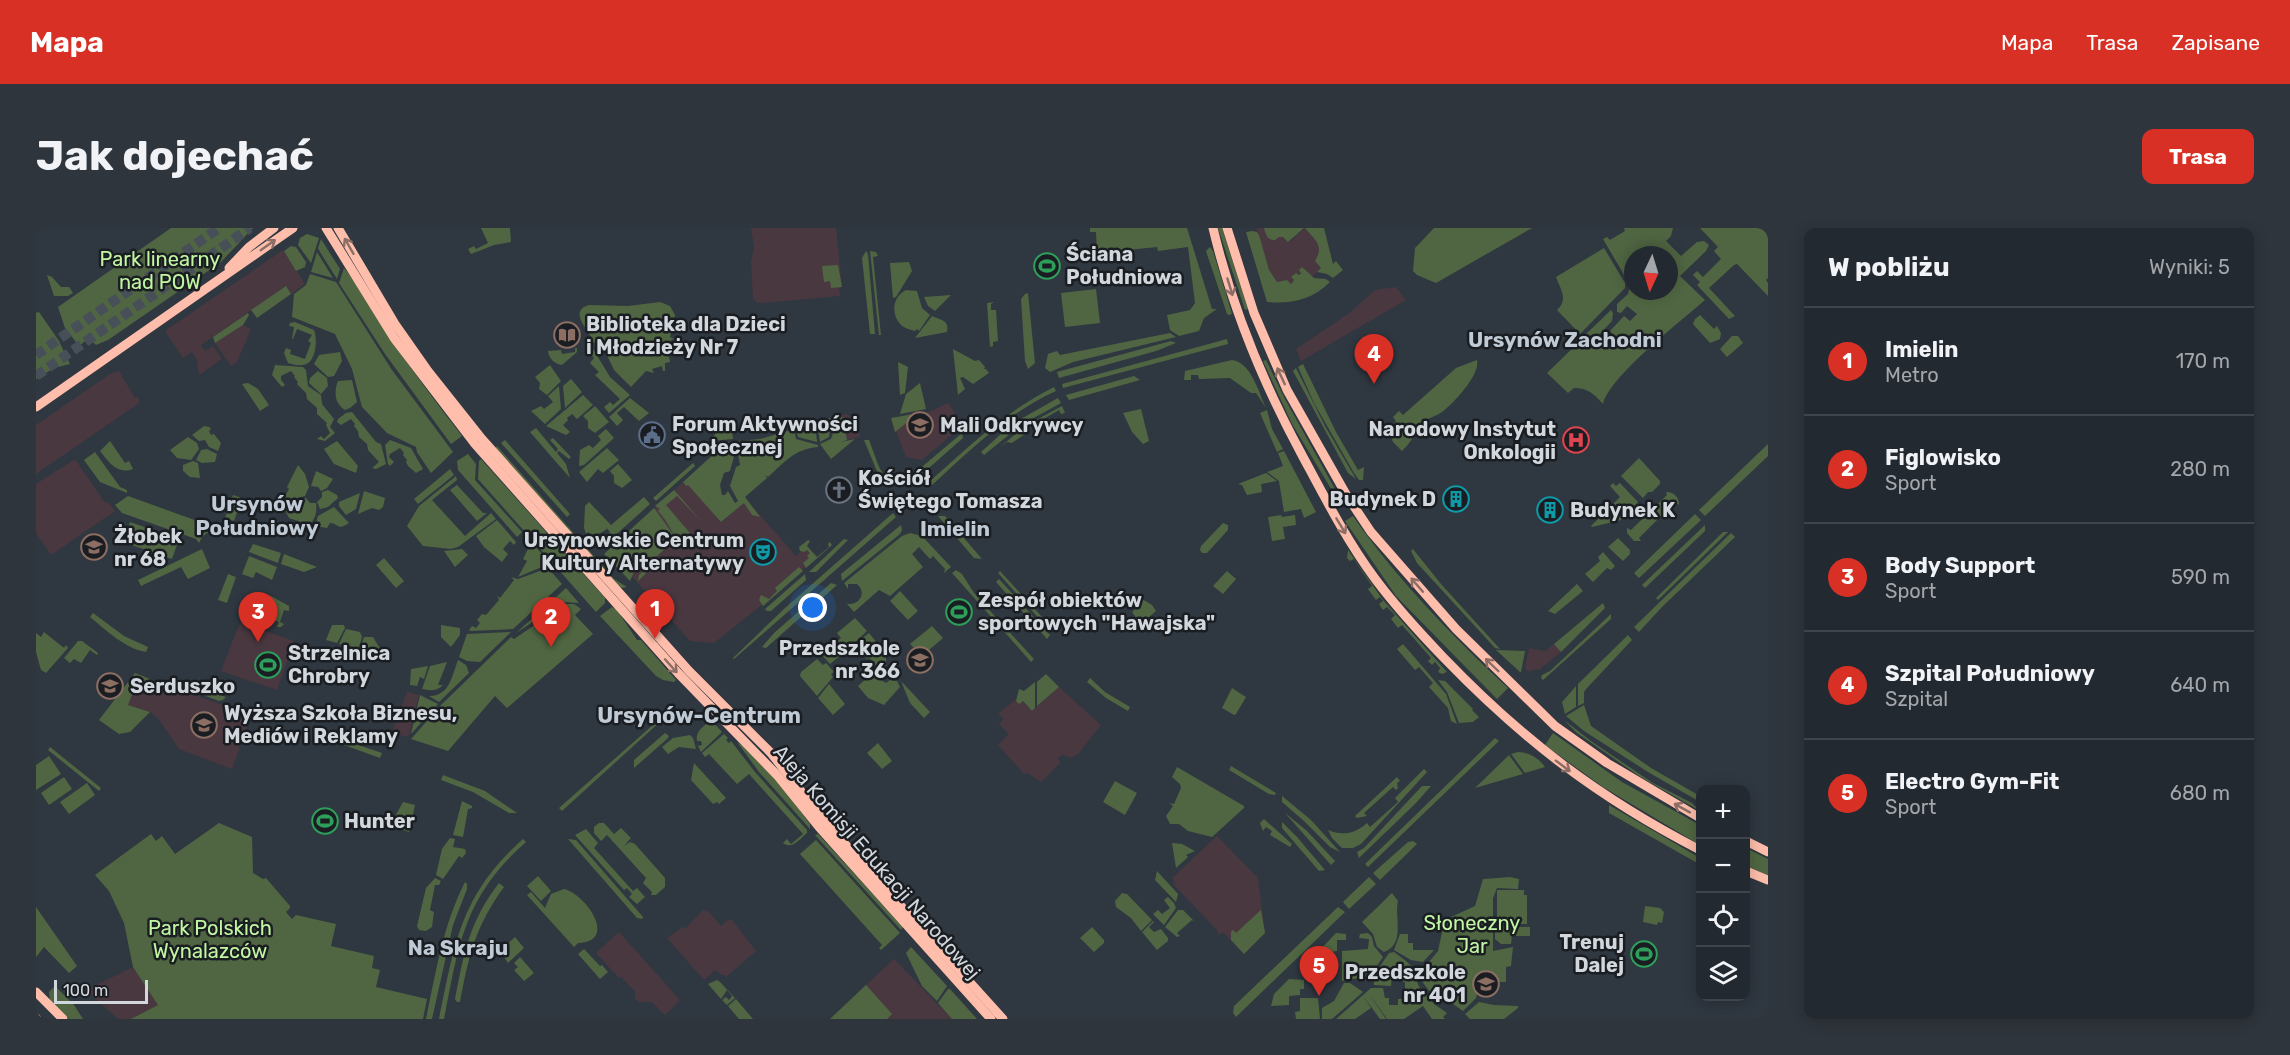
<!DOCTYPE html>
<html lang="pl">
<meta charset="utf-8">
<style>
:root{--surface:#232930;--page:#2f353c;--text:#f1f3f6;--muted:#a3a6ab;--line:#40454c;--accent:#d93025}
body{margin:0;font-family:Rubik,sans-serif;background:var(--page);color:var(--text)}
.controls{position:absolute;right:18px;bottom:18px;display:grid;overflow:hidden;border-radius:12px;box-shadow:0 3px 15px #0003}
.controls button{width:54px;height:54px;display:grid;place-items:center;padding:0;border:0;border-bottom:2px solid var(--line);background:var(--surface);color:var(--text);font:30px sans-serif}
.compass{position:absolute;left:1588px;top:18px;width:54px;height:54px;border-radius:50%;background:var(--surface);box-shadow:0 3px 15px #0003;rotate:184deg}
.scale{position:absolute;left:18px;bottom:15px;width:94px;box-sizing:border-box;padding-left:6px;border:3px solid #d2d7dd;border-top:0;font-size:16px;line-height:21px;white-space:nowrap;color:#d2d7dd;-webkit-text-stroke:4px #1a1e22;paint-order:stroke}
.you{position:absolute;left:777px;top:380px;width:21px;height:21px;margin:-15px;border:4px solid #fff;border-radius:50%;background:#1a73e8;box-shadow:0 0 0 9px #1a73e833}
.badge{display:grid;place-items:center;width:39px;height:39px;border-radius:50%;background:var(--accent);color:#fff;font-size:20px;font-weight:700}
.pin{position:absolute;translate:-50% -50px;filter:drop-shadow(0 2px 3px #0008)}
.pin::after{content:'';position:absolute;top:32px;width:21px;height:18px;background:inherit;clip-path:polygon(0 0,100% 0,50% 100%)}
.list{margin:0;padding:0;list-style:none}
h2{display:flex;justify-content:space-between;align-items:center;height:78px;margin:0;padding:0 24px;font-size:26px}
h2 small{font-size:20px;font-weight:400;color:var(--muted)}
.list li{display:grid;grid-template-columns:39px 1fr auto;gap:18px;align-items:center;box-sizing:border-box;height:108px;padding:0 24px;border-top:2px solid var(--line)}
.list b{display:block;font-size:22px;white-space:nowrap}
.list p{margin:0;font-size:20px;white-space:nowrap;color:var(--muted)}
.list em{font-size:20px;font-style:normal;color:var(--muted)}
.icon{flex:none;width:33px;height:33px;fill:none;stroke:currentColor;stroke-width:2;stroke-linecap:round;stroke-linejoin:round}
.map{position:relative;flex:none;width:1732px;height:791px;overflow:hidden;border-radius:12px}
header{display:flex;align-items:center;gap:36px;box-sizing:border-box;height:84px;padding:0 30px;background:var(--accent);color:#fff}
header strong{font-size:28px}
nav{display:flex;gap:33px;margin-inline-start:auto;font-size:21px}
.intro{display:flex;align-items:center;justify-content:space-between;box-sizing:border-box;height:144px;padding:0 36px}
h1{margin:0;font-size:42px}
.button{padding:15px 27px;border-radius:12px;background:var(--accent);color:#fff;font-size:21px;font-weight:700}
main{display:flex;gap:36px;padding:0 36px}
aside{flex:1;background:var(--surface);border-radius:12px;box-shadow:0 3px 15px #0003}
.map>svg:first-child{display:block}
.commercial{fill:#4a3840}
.green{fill:#506642;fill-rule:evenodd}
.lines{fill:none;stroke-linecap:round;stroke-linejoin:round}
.highway-tunnel{stroke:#474f58;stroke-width:10;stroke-dasharray:10 5;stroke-linecap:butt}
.major{stroke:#febeab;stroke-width:9}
.oneway{stroke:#8c6e66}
.labels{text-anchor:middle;stroke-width:5;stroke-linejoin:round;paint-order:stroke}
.poi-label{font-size:20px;font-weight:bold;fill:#d2d7dd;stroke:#1a1e22;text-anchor:start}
.park-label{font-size:20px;fill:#c3f6a2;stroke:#1a1e22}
.street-label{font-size:20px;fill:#d2d7dd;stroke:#1a1e22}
.neighbourhood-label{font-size:21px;font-weight:bold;fill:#c0cad5;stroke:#1a1e22}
.quarter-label{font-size:22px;font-weight:bold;fill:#c0cad5;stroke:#1a1e22}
</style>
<header>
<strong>Mapa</strong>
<nav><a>Mapa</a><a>Trasa</a><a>Zapisane</a></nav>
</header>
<div class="intro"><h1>Jak dojechać</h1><a class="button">Trasa</a></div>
<main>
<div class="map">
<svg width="1732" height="791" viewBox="0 0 1732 791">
<rect width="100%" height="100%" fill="#2f3740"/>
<g class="commercial">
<path d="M715,0H800L806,59L803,60L804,68L725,75L720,74L717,70L715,34L718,19Z"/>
<path d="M1220,0H1228L1231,9H1247L1253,14L1269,0L1284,17V27L1279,33L1285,40L1276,49L1266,39L1265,44L1255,50L1258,52L1255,56L1251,52L1241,54L1233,43Z"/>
<path d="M247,22L269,56L255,66L250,58L165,117L169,123L177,118L186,131L163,147L161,132L156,124L147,130L129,103Z"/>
<path d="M1360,59L1370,72L1265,133L1260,121L1315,84L1339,62Z"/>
<path d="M207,97L215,101L201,134L195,138L179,115Z"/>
<path d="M83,143L99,170L102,169L103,171V175L0,246V197L74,146Z"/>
<path d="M912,175L927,197L886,232L870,229L855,190L893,184Z"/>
<path d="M811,186L820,194L824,209L811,212L806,187Z"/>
<path d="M39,231L69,275L72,274L79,283L15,327L0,305V256Z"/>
<path d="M647,254L650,258L652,256L686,294L711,272L760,328L771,318L781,329L722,380L678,415L654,413L593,345L637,306L618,281Z"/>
<path d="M204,394L258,413L241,462L185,443Z"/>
<path d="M1518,416L1525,424L1504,441L1492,443L1489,440L1493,420L1509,423Z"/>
<path d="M114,451L215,487L196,541L143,521L122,490L114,484L92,477L100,455L111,459Z"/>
<path d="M1023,459L1065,497L1042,526L1035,530L1028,527L1021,530L1025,534L1005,554L991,545L988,546L962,517L973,506L963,496L968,491L962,486L980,471L986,473L996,483Z"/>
<path d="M371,464L383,467L373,507L370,509L356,504Z"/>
<path d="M1181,608L1222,650L1229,705L1208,726L1187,704L1183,707L1181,702L1137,656L1139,654L1136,650Z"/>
<path d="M668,681L670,684L672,683L685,698L692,692H696L720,723L691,748L686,747L679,742L668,752L631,710L647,699L649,701Z"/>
<path d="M583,704L644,772L629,787L616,774H603L599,771V763L585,749L583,750L560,725Z"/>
<path d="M858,731L916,791H794L830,757Z"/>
<path d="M97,739L123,777L95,791H82L50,762Z"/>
</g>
<g class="green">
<path d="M135,0H217L185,34L72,112L60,117L53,110L43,118L29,100L22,79Z"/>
<path d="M445,0H474L475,14L458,17L435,26L432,21L438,18L440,21L452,15Z"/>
<path d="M1054,0H1151L1176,81H1181L1168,90L1163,103L1143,108L1134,102L1131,87L1154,82L1159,75L1152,19L1122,23L1121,19L1061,25L1060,4H1054Z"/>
<path d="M1182,0H1186L1212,81L1209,82Z"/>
<path d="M1228,0H1268L1252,14L1247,9H1243L1239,12C1231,12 1230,7 1228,0Z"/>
<path d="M1269,0H1288L1297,36L1300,33L1307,42L1297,50L1291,46L1281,44L1285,40L1279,33C1288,18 1281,14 1269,0Z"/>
<path d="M1398,0H1496L1400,55L1381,47L1377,43L1379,20Z"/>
<path d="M1588,0H1637L1635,8L1630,13L1645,28L1661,14L1668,13L1673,17L1670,23L1644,48L1669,72C1645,93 1573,149 1567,176C1558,166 1552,160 1538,160L1532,165L1511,145L1545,112L1561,113L1567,110L1572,114L1578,107L1574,103L1588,88L1594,93L1601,86L1591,78L1585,85L1581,84V76L1592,66L1594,57L1567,11L1571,9L1574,12L1589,3ZM1597,27H1633V63H1597Z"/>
<path d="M1664,0H1732V50L1730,52L1732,55V68L1701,36L1698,37L1673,60L1699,88L1693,91L1661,57L1664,54L1657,47L1661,43L1667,49L1685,31L1678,23L1682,19Z"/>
<path d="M1216,3L1221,4L1223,7L1233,42L1241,54L1251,52L1255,56L1258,52L1255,49L1260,45L1263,47L1265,45L1263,42L1266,39L1278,50L1290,51L1294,54C1276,72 1255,76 1231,74L1210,4Z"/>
<path d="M271,6L283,10L275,35L262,17L264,10Z"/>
<path d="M285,11L304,41L301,51L284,24L282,20Z"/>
<path d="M255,18L260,19L270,34L269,39L260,43L248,23Z"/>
<path d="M1174,19L1177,23L1196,86L1193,87L1191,86L1170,23Z"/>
<path d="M1568,20L1589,55V60L1544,106L1521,82C1533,71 1524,61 1520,49Z"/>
<path d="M830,23L832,26L839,106H834L826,30Z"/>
<path d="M834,23L840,24L842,28L837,29L845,107H843Z"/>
<path d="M281,24L297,50L275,44Z"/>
<path d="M873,34L876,43L860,69L857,70L854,35Z"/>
<path d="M802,37L806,59L795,60L794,53L788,54L786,38Z"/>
<path d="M308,40C323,57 333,79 346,98C371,136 398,172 426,208L415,216L349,126L303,55Z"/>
<path d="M274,46L300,54L356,142L417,224L395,245L381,224L380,219L351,205L326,179L316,141L299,106L256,89L258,66L270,57Z"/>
<path d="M11,47L16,49L25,59H33L37,65L32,68H18Z"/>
<path d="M250,58L255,66L221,90L215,82Z"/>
<path d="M1060,61L1064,95L1029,99L1025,65Z"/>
<path d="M870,62L881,63L886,80L894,87L883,103L881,101L879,103C875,102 868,100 865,97C855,86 856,69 870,62Z"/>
<path d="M992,65L999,135L992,141L989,133L985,71L989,66Z"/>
<path d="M915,67L899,83L892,78L888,69Z"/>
<path d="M624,74L634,78L639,87L634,109L638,111L635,112L632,124L634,134L629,135V143H627L626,138L616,141L618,145L610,143L595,159L578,142L569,123L564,125L567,121L562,113L558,115C554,103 531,83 553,77L592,78Z"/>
<path d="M958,74L955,76V82H960L962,113L957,114V118L954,119L951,75Z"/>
<path d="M1575,82L1577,85L1576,93L1561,109L1549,107Z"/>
<path d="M3,84L23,113L34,136L18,140L0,151V85Z"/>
<path d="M212,85L213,87L207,97L179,115L177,109Z"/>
<path d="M1664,87L1678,101L1681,98L1685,105L1684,111L1674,115L1657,96L1659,91Z"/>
<path d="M896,88C904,92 914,92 911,104L879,110Z"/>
<path d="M259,94L278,102C282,112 280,136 267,137C262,138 256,136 252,135L248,125L250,120L255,122L254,126L269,131L275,115L272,113L276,107L261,101L257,111H256L258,99L253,98L254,95Z"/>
<path d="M1134,105L1140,109L1037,134L1014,144L1009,140L1012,126L1021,123L1024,127Z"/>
<path d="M1696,108H1702L1707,115L1691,129L1684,121Z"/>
<path d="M1191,111L1192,116L1027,160L1026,156Z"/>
<path d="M1135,113L1140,115L1120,123L1023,150L1021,144Z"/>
<path d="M539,120H541V124L526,137C519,136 513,131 512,123L525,122L526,126L539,124Z"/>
<path d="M551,121H557L574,149L594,167L573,185L568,179L574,174L577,177L584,171L559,147L563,144L554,135L558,130Z"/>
<path d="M917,121L939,133L943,132L949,139L948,141H950L953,145L937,156L927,149L924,150L929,161L922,167Z"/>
<path d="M304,124L306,133L298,148L292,149L278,136L283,127Z"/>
<path d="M1196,132C1215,134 1223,165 1230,180L1220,165H1215L1194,150L1163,151L1162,147H1155V152H1148L1149,143Z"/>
<path d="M1230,132L1249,171L1304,270L1300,269L1256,196L1227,133Z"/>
<path d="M1441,132C1445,146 1417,176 1406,184C1401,188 1394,189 1389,193C1380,202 1376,214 1366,223L1357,214L1352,202L1360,193L1357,189L1363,183L1367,187L1420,140Z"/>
<path d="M862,134L872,139L869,165L864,167Z"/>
<path d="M1267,136L1300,204L1322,242L1328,239L1327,252H1323L1318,245L1278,175L1262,139Z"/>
<path d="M239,137L267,139L270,142L272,158L285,167L286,176L298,191L294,199L299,205L289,213L281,211L285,208L288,211L294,205L290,197L291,195L281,186V180L271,171L270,165L261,156L262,154L258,149L259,148L255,143L245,148V152L249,157L246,159L236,147Z"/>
<path d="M514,137L525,153L511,167L503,161L504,155L499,149Z"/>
<path d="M1260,140L1289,198L1320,251L1312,245L1257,143Z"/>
<path d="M282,143L291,150L292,158L285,166L273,155L274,150Z"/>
<path d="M1098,148L1104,152L1033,172L1030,167Z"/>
<path d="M535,151L546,164L529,180L527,158Z"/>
<path d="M316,152L321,174L314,180L309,182C298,175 298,163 302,153Z"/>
<path d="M212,155L222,161L233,177L224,183L206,156Z"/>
<path d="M884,155L890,181L864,186L870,166Z"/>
<path d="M523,158L525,181L509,196L495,183L505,178L508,181L517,174L512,168Z"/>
<path d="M1018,159L1020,163C971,185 935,222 896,257L893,254C933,218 970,183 1018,159Z"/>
<path d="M547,167L557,177L541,191L536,186L531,190L532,192L527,197L534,204L530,207L510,198Z"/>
<path d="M594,170L613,185L603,193L588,179L581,185L587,192L581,198L573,189Z"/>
<path d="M1022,170L1025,175L985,197L948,227L945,224L976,196Z"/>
<path d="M559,178L573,194L559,205L552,200V193L547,188Z"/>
<path d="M1026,178L1029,185L1025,186L1023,182L985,204L989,206L976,215L971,214L964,219L989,198Z"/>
<path d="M1105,181L1113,213L1107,216L1096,204L1087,185Z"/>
<path d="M1231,182L1236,201L1247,221L1241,224L1224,185Z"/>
<path d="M316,184L340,214L345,216L350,236L340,241L336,240L343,234L332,222L331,216L323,209L322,203L318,198L319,196L315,191L305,197L301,194L302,191L310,185Z"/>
<path d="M889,184L891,186L878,197L873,193L859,204L855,190Z"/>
<path d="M806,187L811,212L805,214L819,211L795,231L784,216L795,211L797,205L796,198L797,190Z"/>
<path d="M795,190L793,209L784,214L781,194Z"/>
<path d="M779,195L781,214L762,209L760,200L771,197L772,199Z"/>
<path d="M695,196L697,211L675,213L684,197Z"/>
<path d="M168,198L173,199L175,201L173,203L175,207L178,206L185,215L182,223L173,219L169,212L163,213L156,207Z"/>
<path d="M500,200L520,224L522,221L514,212L517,210L535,229L533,231L523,223L521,225L530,236L534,250L494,204Z"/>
<path d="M570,201L578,210L548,237L543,238L544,222L553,217L557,220L565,212L562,208Z"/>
<path d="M758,201L760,211L782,217V219C758,221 749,234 732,249L729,247L731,250L709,269L724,289L716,287L708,275L685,294L652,257L650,258L647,254L691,214L724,211ZM699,225L702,226L704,237L700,239L694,258L702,273L699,275L692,263L689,267H686L684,257L688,245L694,243Z"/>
<path d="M926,205L927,210L886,246L885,242L887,238Z"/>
<path d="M152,209L161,215L163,221L155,232L141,230L134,222Z"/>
<path d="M354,212L375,220L387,241L380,245L372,238L370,234L371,232L367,227L368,225L364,220L354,226L353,229L358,234L354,238L352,236L349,217Z"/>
<path d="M469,212L534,286L531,289L465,215Z"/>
<path d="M828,212H833L843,239L853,255L846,254L843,248Z"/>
<path d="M74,213L89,235L93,233L97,241C81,247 73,234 64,223Z"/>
<path d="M301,213L322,238L320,245L298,236L288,221Z"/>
<path d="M1732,216V228L1669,288L1663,282Z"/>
<path d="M461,218L578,351L591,359L586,360L582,358L459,220Z"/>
<path d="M571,220L583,232L567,245L562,241L551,254L543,244Z"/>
<path d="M171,221L181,226L179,234L166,235L160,232L165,222Z"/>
<path d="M1248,223L1280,284L1268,290L1265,281L1248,284L1243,253L1231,244L1247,238L1242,225Z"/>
<path d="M59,224L84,259L91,262V265L64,254L48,232Z"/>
<path d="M432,226L440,236L439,252L486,304L481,309L422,242L421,233Z"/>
<path d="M1603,230L1624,253V256L1616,264H1612L1607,270L1585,248Z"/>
<path d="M445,231L569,370V375L560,384L442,251L443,233Z"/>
<path d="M157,233L162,235L164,250L154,249L147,243V237Z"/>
<path d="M657,235L659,238L620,273L617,270Z"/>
<path d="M582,236L596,252L586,260L578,255V248L574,243Z"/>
<path d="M262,237L269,246L273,259L269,268L249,273L248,270L253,261L251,259Z"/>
<path d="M414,241L418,247L382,276L378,271Z"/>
<path d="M280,243L297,251L291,260L285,263L282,259L275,258Z"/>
<path d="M1230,245L1241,253L1225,256L1226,264L1211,267L1206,257L1202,256Z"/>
<path d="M420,248L421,252L396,272L429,308L455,285L460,291L422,319L415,321L387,318L371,298L383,278Z"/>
<path d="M1577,255L1580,258L1584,255L1602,274L1585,292L1556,299L1555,298L1584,269L1574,258Z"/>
<path d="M421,257L447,285H451L441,293L414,262Z"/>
<path d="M292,262L301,267L302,270L292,279L284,281L281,274L286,269V264Z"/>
<path d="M638,262L666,294L641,268L630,277L654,305L641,314L643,318C637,305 632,294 622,283L624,281L619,278Z"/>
<path d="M328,263L349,270L347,279L343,282L336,280L322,286Z"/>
<path d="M1630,264C1637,263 1644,270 1643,277L1639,274L1603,310L1605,313H1598L1591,305V300L1595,302L1631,267Z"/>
<path d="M324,265L320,281L310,287L303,278V274Z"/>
<path d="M197,267L206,270L198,293L189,290Z"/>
<path d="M92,268L178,299H179L166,309L163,315L160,311L86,285L79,277Z"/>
<path d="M608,269L614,276L564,321L560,317L574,304L570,299L571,301L558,309L552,304L550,306L548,300L549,278L553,274L575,297Z"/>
<path d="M270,270L274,275H280C281,284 280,289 274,297L253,290L249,282L254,274Z"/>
<path d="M298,279L313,295C301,303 304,296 294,295L291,300L279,298L282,288Z"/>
<path d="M618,280L637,306L640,318L636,321L633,317L619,330L622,334L602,353L603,347L618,333L614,328L599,341L594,353L568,326Z"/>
<path d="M857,285L860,289L698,431L697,430L749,380Z"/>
<path d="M1659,286L1665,292L1603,350L1598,345Z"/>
<path d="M1245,287L1246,289L1259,287L1260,297L1247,299L1249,311L1236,313L1232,289Z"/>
<path d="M902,288H909L946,331L938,330Z"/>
<path d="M1317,288C1359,349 1417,409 1472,460L1461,471L1360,368L1309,293Z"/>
<path d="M461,292L480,314L478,317L474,313L467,321L472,326L466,334L448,319L440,308Z"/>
<path d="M94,294L143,311L136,331L87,314Z"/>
<path d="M1187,295L1192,297V302L1171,325H1166L1164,322L1165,318Z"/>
<path d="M865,297L866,302L864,306L806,353L805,346Z"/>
<path d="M1669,297V303L1609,360L1606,357Z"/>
<path d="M1687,304H1692L1622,372L1620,370Z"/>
<path d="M874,305L886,308L915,339L908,345L909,341L897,328L894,331L883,319L876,326L887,339L854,368L843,362L818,384L811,376C824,377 831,365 821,356H812V361L808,355L866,308Z"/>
<path d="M1695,305L1699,309L1626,379L1603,404L1598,399Z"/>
<path d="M488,306L508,328L504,334L508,338L482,349L491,333L487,331L494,317L486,307Z"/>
<path d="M1582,310L1594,322V326L1587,333L1572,319Z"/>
<path d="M808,311L812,312L780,344H773Z"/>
<path d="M772,312L774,313L771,318L781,329L793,319L792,316L794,314L796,317L770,340L767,335L773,330L771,328L774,325L771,322L768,324L764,323L763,319Z"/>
<path d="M217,316L245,325L242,335L213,324Z"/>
<path d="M166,321L174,340L152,351L145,339L105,358L102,352Z"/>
<path d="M426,321L432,327L419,339L408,323Z"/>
<path d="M1377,321L1405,356L1464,421L1459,420L1381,335L1375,323Z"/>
<path d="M1312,322L1347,372L1411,444L1406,446L1402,444L1404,440L1399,434L1396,437L1392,433L1395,430L1366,397L1362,400L1355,391L1359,387L1351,379L1347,382L1343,376L1347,373L1344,369L1340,372L1332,361L1336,358L1318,331L1314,333L1311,330Z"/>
<path d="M1567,324L1579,338L1575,342L1571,340L1557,354L1549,346L1564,333L1562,329Z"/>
<path d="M248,326L281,339L268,344L245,336Z"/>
<path d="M213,328L241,339L236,352L220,344L217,350L206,346Z"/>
<path d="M348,330L368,353L360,360L340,337Z"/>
<path d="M763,339L767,343L727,378L723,372L725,367L733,371L741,363L739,360Z"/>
<path d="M512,340L526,356L477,401L435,403L433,402L436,398L440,400L444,395L441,392L446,386L450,387L463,372L461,368L464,370L478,352L475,349L482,351Z"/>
<path d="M920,342L926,346L938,365L998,431L995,434L916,345Z"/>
<path d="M964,343L1017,401L1015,404L962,345Z"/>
<path d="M1191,343L1200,351L1187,366L1177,358Z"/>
<path d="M192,346L200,349L191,375L182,372Z"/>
<path d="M769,346L770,352L735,383H731L729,381Z"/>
<path d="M963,351L1014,407L1011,411L960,354Z"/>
<path d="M795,355L801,357L730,420L726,419L738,405Z"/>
<path d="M1541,356L1547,363L1519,386L1512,383Z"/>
<path d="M530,360L543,375L527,374L480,405Z"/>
<path d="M864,363L882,383L872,392L854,373Z"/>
<path d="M230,368H235L253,378V383L248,382L244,394L248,396L245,399H241L243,394L228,389L232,374L227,372Z"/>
<path d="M1106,371L1116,377L1120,383L1105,396L1096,384L1104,377L1103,374Z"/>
<path d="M1567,375L1569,380L1525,424L1518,416Z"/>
<path d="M530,376H538L545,381L539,387L557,406L471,480L459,468L412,523L375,511L405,477L475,409L478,411Z"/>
<path d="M576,379L581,382L601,412H605L640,452L638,454L627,452L620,448L564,388Z"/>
<path d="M57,385L88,408L112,419L110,424C88,420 70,402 54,389Z"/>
<path d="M1575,386V391L1507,452L1505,450L1506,447L1514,443Z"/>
<path d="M819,390L831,403L810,423L801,413L805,410L801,405Z"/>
<path d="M296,397H308L309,400L301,415L290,412Z"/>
<path d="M405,397L424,400V407L415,419L405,409Z"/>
<path d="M896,398L907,410L886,428L874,416Z"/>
<path d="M310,401L324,404L326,409L322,423L303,416Z"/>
<path d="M8,404L28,420L30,417L32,420L10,445L5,442L0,424V405L5,409Z"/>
<path d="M475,404L444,434L431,433L423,429L431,406Z"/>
<path d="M833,405L850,426V443L846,447L833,445V440L839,435L833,430L831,431L828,427L833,422L824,412Z"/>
<path d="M1592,407L1596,412L1551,460L1548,464V475L1542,478V456Z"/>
<path d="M328,409H337L346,424L344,430L323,423Z"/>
<path d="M42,413H46L62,425L61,427L54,422L45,435L38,431L34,435L28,430Z"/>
<path d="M800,414L809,424L794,436L786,427Z"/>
<path d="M1367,416L1410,466L1421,496L1415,493L1412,480L1393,459L1397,455L1383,439L1379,442L1361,421Z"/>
<path d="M1460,422L1489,423L1485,444H1484Z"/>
<path d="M781,431L787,437L790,435L798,444L795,446L797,449L781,468L764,448L765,444Z"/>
<path d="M422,432L430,437L433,445L403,474L393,468C413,469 416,448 422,432Z"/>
<path d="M411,434L402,457H407C401,463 394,463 386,461L394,438Z"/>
<path d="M392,438L388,451L384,449L381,458L374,457L375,441Z"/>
<path d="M99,445L114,451L111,459L100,456L92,477L114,484L94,504L83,506L63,492Z"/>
<path d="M1010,446L1023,459L1001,478V454Z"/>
<path d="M839,448L850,455L854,452L861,453L864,459L848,477L832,470L822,458L831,450Z"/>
<path d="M135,450H139L190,469L187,472L183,473L132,454Z"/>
<path d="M1054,450L1069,464L1094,479L1092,483L1070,470L1051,454Z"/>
<path d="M1402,452L1409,453L1437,481L1436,482L1443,489L1437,494L1423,495L1411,464Z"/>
<path d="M865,453L894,484L888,490L874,475Z"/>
<path d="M999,454V480L996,483L987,473L983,476L980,473L983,461L988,463Z"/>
<path d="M793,456L809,476L797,487L782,470Z"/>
<path d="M1540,458V479L1529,486L1526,474Z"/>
<path d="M1196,460L1210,469L1200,486L1198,487L1186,480Z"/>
<path d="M384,467L402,476L375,506Z"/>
<path d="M1548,477L1555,498L1615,540L1664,568V574L1612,544L1548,503L1530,488Z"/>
<path d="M636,480L637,482L526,583L523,580Z"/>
<path d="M675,492L686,504L665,524L662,518L666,517L665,513H661C659,503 668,498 675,492Z"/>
<path d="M1528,492L1555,513L1617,555L1656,575L1664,583L1603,548L1541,505Z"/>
<path d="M629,505L633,508L631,511L598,540V532Z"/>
<path d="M1517,505L1586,554L1664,597V617L1567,559L1509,517Z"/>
<path d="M688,506L692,510L690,512L693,515L695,513L719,544L771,602V605C764,611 756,622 747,615L751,611L755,616L767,606L713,546L701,556L673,526L669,529L666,525Z"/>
<path d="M654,507L657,510L660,521L643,519L632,526L626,519L637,510Z"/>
<path d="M299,509L346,525L344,530L297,513Z"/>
<path d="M1459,510L1463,513L1332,639L1329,636Z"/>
<path d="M701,514C731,534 753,568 774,596V601L723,544Z"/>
<path d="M842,515L856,533L846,541L831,525Z"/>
<path d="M14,519L65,560L63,563L12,522Z"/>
<path d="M1482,524C1492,524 1503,530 1509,539L1489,545L1475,526Z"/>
<path d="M1473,527L1487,546L1439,560Z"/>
<path d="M13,528L25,546L0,562V537Z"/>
<path d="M658,535L690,570L683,576L681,574L677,576L655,552Z"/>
<path d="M1195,538L1240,565L1239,567L1233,566L1193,542Z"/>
<path d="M1141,539L1208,578V580L1176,609L1152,603L1143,596H1134L1130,588L1137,578L1133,575L1138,576L1145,560L1144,556L1136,549Z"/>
<path d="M1388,541L1391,544L1325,616L1317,620H1306L1296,610L1292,602C1306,608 1319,606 1331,595L1334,599L1362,574L1359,570Z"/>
<path d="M407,547L449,563L481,585H473L437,564L405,552Z"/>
<path d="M28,549L36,561L13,577L5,565Z"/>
<path d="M1361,549L1364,553L1361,555L1362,560L1360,562L1357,559L1328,585L1331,588L1321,590L1319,588Z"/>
<path d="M1079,553L1101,565L1089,587L1067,574Z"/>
<path d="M51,555L59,567L33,586L24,574Z"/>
<path d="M1386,558H1395L1380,575L1323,630L1321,624L1328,620Z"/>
<path d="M1246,568L1275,592L1304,624L1294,619L1268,593L1246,574Z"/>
<path d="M426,573L436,578V580L432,581L427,609L417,607Z"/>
<path d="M367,574L379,577L373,604L361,600L355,596Z"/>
<path d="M1573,577L1664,630L1663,636L1573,585Z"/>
<path d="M1249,585L1270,602L1299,633L1295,637Z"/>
<path d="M1228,591L1256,616L1254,619L1234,607L1236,603L1230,599L1227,603L1224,595Z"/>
<path d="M1246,594L1261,609L1289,642L1283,643L1246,600Z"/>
<path d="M183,595L216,609L217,645L227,651L230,650L254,678V680L250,684L256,691L260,687L300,696L295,718L338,728L336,740L344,742L340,759L391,771L387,791H95L122,777L97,739L88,695L73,663L59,647L115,606L120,613L126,608L139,626Z"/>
<path d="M563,595H568L578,606L585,600L595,610L588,618L594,614L599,616L629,650V659L620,667H615L616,664L607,655L610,650L571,607L565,613L558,605V599Z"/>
<path d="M550,601L562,615L558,620L597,663L601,660L609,669L601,676L593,669L596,666L591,660L588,662L539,607Z"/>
<path d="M782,606L867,699L865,702L779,607Z"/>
<path d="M414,610L419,611L417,619L429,621L430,625L426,630L423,628L407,651L400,647L406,621Z"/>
<path d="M487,611L490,614C428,669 423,715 408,791H403C419,714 425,666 487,611Z"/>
<path d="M532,611L540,612L607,689L606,691L601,690Z"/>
<path d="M780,612L864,705L845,722L843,720L846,717L764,626Z"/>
<path d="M1377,613L1381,616L1344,652L1337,645L1372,614Z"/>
<path d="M1136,615L1146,616L1159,623L1150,627L1152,629L1140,640Z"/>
<path d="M1710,620L1732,631V647L1710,638Z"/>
<path d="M1121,643L1142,666L1140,674L1119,652Z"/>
<path d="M502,648L515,663L505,673L491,658Z"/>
<path d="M1333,649L1340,656L1313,681L1307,674Z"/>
<path d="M1474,649L1483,651L1482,661L1461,660L1457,670V723L1477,719L1475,738L1470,739V754H1453V766H1441L1440,770L1427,783L1410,771L1401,773L1385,752L1384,745L1402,723L1408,695L1419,693V690L1415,689L1439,678L1447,651Z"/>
<path d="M399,650L405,653L403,657H399L394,682L398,684L396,699L390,703L383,702L381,698L390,660Z"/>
<path d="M429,654L431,656V661L417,697L396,791H390C400,744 407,697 429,654Z"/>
<path d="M463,655L468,659C439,699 433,727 424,774H421L419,771C428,725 433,694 463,655Z"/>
<path d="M528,661C550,666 583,714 542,715L538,719L491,667L495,664L509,680L515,666Z"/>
<path d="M1461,662H1488V667H1491V696H1461Z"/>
<path d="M1086,665L1091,666L1116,692L1105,703L1095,690L1080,679L1079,673Z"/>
<path d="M1356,665L1362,673C1358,689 1370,716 1348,724L1341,719L1337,706L1326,694Z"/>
<path d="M1132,669L1138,675L1140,680L1128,697L1117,686L1122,682L1126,686L1134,680L1128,672Z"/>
<path d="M1609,678L1624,680L1628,684L1626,695L1622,694L1621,697L1607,694Z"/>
<path d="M0,679L41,738L33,745L8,719L0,729Z"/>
<path d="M1302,679L1309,684L1200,789L1197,785L1198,778Z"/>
<path d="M1142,682H1147L1160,695L1156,692L1141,705L1144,708L1141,709L1129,699Z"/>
<path d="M1225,682L1229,705L1208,726L1195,712V704L1197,702L1200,705Z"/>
<path d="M1117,693L1118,694L1113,699L1118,704L1125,701L1132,710V713L1121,722L1106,704Z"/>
<path d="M1461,698L1494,699V708H1476L1475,716H1465L1459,711V702Z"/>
<path d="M1056,699L1068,712V715L1058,724L1044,710Z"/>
<path d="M1300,705L1310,706V712H1301V723L1294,724V728H1284V722Z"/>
<path d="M1332,705L1336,709L1338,718L1347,729L1334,748L1306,753V723L1332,721L1333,711L1323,710L1324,706Z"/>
<path d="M1364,706H1372V715H1377V722H1398L1387,734L1375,732L1358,722Z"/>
<path d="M479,709L488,720L472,735L464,723Z"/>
<path d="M875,719L911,758L901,773L886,758L870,725Z"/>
<path d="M548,721L564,738L566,737L572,744L564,751L542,726Z"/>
<path d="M1358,724C1366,730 1375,735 1379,745C1381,751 1381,757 1386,763H1369V754L1365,753V747H1356L1355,758L1338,757V747L1353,725Z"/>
<path d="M484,729L498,745L488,753L478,742L482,739L478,735Z"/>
<path d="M1253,751L1268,752V761H1264V767L1253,768V777L1235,778L1238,766Z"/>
<path d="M681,752L684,754L699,770L691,777L686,772L690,769L693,772L696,768L691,762L685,771L672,756Z"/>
<path d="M1308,755H1314L1327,764L1296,791H1286V780L1298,773Z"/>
<path d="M830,757L856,786L851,791H794Z"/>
<path d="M19,758L38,777L47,791H33L14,773L13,764Z"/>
<path d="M1335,760H1347L1349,770H1353V777H1362V771H1372V769L1389,764L1398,776L1411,785L1407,789L1409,791H1396L1387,778L1368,791H1351L1332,764L1350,791H1344L1327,768L1335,780L1319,791H1300Z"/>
<path d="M912,761H914L941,791H916L902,775Z"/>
<path d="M1264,770H1282L1284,791H1260L1259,784L1264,783Z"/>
<path d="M700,771L717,791H703L692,778Z"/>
<path d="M1443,774L1458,777L1482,778V780L1468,791H1434L1429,786Z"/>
</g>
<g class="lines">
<g class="highway-tunnel">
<path d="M0,127L183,0"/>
<path d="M0,148L214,0"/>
</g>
<g class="major">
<path d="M290,0L358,110L439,216L642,445L741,547L783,599L955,791"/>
<path d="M302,0L359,96L392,143L446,211L653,443L735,525L789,594L967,791"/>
<path d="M1177,0C1196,80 1227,155 1266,227C1289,270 1311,313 1340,352C1361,380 1384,405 1408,430C1487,512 1563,570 1664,622"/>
<path d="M1191,0L1218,85L1251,162L1311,268L1335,304L1420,401L1519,498L1571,535L1664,590"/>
<path d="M193,40L213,19L238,0"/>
<path d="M0,179L257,0"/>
<path d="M1710,613L1732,624"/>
<path d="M1710,643L1732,652"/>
<path d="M0,764L27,791"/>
<path d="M0,790L1,791"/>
</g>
</g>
<defs><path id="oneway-shaft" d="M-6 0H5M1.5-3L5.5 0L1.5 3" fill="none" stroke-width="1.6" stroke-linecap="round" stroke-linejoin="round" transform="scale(1.5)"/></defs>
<g class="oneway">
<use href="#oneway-shaft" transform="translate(232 17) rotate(-35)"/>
<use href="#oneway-shaft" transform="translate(313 18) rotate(-120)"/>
<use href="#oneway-shaft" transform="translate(1194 59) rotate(73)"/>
<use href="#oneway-shaft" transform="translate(1245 148) rotate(-115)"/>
<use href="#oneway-shaft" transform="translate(1305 298) rotate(59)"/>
<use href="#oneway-shaft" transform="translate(1381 357) rotate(-131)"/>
<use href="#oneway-shaft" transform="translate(1456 437) rotate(-136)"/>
<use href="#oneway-shaft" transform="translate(635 438) rotate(48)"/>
<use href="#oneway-shaft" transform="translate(1527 538) rotate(37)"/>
<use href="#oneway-shaft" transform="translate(1646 580) rotate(-151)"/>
</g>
<defs>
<g id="stadium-ring" transform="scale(1.35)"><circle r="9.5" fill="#1a1e22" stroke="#2e9e5b" stroke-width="1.5"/><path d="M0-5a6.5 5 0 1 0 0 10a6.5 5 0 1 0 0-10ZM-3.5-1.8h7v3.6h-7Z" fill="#2e9e5b"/></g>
<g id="library-ring" transform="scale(1.35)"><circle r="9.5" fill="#1a1e22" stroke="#8d6e63" stroke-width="1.5"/><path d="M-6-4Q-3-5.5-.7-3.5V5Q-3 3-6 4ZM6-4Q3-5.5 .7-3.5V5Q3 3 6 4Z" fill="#8d6e63"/></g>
<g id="school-ring" transform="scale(1.35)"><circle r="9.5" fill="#1a1e22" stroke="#8d6e63" stroke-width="1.5"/><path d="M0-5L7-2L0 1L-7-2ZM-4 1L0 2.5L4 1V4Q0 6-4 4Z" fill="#8d6e63"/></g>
<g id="civic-ring" transform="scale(1.35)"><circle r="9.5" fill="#1a1e22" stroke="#5c6f8a" stroke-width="1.5"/><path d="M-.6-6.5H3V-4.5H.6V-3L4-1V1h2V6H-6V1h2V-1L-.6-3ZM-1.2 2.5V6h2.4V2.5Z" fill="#5c6f8a"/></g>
<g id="hospital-ring" transform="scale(1.35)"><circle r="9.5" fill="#1a1e22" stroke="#e0444e" stroke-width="1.5"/><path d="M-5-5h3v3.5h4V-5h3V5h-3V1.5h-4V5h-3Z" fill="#e0444e"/></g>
<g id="church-ring" transform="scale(1.35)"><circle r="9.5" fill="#1a1e22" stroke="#6b7280" stroke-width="1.5"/><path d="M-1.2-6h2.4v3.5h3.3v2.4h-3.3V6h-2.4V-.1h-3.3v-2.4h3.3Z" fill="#6b7280"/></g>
<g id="building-ring" transform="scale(1.35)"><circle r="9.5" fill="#1a1e22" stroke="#0f9aa8" stroke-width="1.5"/><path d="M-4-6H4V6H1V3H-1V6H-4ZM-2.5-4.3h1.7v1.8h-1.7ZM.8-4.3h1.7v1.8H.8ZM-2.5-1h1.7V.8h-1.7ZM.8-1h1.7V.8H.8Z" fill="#0f9aa8"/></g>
<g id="theatre-ring" transform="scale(1.35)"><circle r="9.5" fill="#1a1e22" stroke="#0f9aa8" stroke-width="1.5"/><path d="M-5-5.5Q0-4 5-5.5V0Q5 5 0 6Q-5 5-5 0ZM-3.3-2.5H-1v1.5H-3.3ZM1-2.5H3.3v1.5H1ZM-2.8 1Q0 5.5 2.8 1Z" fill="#0f9aa8"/></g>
<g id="university-ring" transform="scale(1.35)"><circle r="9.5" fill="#1a1e22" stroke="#8d6e63" stroke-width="1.5"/><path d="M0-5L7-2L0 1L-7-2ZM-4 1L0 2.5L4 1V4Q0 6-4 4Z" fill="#8d6e63"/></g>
</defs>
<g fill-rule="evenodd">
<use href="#stadium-ring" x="1011" y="38"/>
<use href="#library-ring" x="531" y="107"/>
<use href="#school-ring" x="884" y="197"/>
<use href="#civic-ring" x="616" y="207"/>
<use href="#hospital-ring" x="1540" y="212"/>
<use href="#church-ring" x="803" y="262"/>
<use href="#building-ring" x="1420" y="271"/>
<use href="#building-ring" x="1514" y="282"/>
<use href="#school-ring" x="58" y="319"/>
<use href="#theatre-ring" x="727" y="324"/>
<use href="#stadium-ring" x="923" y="384"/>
<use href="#school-ring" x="884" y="432"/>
<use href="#stadium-ring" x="232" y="437"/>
<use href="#school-ring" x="74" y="458"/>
<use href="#university-ring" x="168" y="497"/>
<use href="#stadium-ring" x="289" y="593"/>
<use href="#stadium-ring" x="1608" y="726"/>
<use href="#school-ring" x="1450" y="756"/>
</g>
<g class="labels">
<g class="poi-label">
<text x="1030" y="33">Ściana<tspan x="1030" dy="23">Południowa</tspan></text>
<text x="550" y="103">Biblioteka dla Dzieci<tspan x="550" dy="23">i Młodzieży Nr 7</tspan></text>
<text x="636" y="203">Forum Aktywności<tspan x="636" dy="23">Społecznej</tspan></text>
<text x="904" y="204">Mali Odkrywcy</text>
<text x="1520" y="208" text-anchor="end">Narodowy Instytut<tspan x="1520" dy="23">Onkologii</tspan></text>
<text x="822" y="257">Kościół<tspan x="822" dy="23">Świętego Tomasza</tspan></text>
<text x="1400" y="278" text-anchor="end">Budynek D</text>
<text x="1534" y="289">Budynek K</text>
<text x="78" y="315">Żłobek<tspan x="78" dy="23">nr 68</tspan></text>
<text x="708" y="319" text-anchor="end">Ursynowskie Centrum<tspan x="708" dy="23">Kultury Alternatywy</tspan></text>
<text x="942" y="379">Zespół obiektów<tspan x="942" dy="23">sportowych "Hawajska"</tspan></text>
<text x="864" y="427" text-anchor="end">Przedszkole<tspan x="864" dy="23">nr 366</tspan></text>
<text x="252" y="432">Strzelnica<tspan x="252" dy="23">Chrobry</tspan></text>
<text x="94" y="465">Serduszko</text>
<text x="188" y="492">Wyższa Szkoła Biznesu,<tspan x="188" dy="23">Mediów i Reklamy</tspan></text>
<text x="308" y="600">Hunter</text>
<text x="1588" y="721" text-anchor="end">Trenuj<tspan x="1588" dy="23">Dalej</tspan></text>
<text x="1430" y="751" text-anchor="end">Przedszkole<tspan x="1430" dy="23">nr 401</tspan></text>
</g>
<g class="park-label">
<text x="124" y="38">Park linearny<tspan x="124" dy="23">nad POW</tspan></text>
<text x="1436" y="702">Słoneczny<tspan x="1436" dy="23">Jar</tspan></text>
<text x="174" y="707">Park Polskich<tspan x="174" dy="23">Wynalazców</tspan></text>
</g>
<g class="street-label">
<text transform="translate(841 634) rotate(49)" y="7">Aleja Komisji Edukacji Narodowej</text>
</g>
<g class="neighbourhood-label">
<text x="1529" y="119">Ursynów Zachodni</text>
<text x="221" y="283">Ursynów<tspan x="221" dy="24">Południowy</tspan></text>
<text x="919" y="308">Imielin</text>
<text x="422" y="727">Na Skraju</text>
</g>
<g class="quarter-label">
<text x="663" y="495">Ursynów-Centrum</text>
</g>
</g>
</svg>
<div class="controls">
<button>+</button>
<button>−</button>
<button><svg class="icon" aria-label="locate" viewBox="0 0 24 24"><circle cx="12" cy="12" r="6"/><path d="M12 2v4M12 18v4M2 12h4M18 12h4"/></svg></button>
<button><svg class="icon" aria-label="layers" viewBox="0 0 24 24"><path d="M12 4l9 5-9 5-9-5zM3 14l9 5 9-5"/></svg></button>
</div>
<svg class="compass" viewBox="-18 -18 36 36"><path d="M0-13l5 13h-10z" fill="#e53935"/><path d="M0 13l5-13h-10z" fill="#a3a6ab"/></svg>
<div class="scale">100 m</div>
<div class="you"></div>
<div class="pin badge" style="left:619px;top:411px">1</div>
<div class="pin badge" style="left:515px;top:419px">2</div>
<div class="pin badge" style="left:222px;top:414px">3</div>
<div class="pin badge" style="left:1338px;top:156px">4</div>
<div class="pin badge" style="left:1283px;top:768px">5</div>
</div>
<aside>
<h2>W pobliżu<small>Wyniki: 5</small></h2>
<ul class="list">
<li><span class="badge">1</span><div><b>Imielin</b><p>Metro</p></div><em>170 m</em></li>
<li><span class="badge">2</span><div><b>Figlowisko</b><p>Sport</p></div><em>280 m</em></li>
<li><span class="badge">3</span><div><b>Body Support</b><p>Sport</p></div><em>590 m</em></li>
<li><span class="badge">4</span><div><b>Szpital Południowy</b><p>Szpital</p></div><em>640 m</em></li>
<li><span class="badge">5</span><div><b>Electro Gym-Fit</b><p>Sport</p></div><em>680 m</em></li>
</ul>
</aside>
</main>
